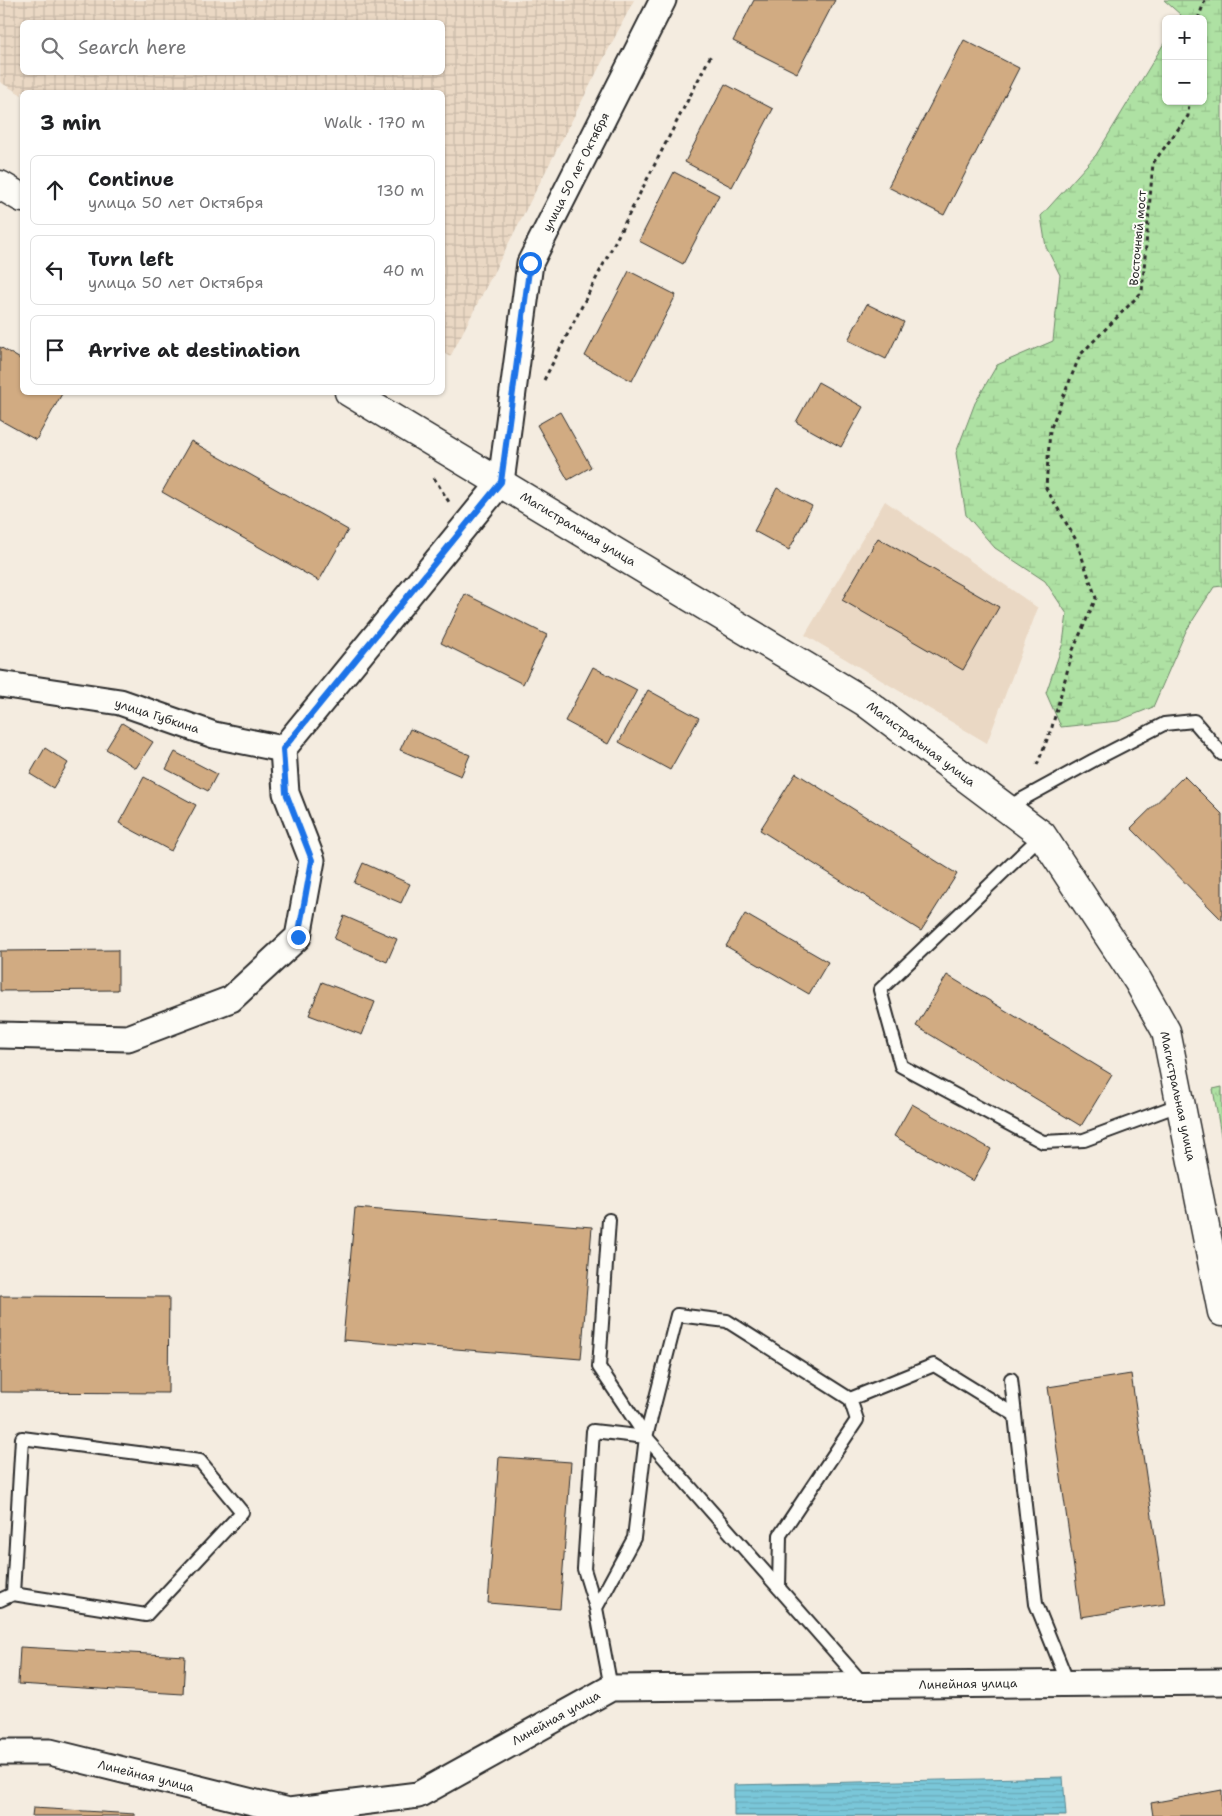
<!DOCTYPE html>
<meta charset="utf-8">
<style>
:root{--surface:#fff;--page:#f2f2f2;--text:#202124;--muted:#757577;--line:#e0e0e0}
body{margin:0;font-family:"Shantell Sans",sans-serif;background:var(--page);color:var(--text)}
.controls{position:absolute;right:15px;top:15px;display:grid;overflow:hidden;border-radius:8px;box-shadow:0 1px 4px #0004}
.controls button{width:45px;height:45px;display:grid;place-items:center;padding:0;border:0;border-bottom:1px solid var(--line);background:var(--surface);color:var(--text);font:25px sans-serif}
.stop{position:absolute;width:15px;height:15px;margin:-11px;border:4px solid #1a73e8;border-radius:50%;background:#fff}
.stop.end{background:#1a73e8;border-color:#fff;box-shadow:0 1px 5px #0008}
.list{margin:0;padding:0;list-style:none}
h2{display:flex;justify-content:space-between;align-items:center;height:65px;margin:0;padding:0 20px;font-size:21px}
h2 small{font-size:16px;font-weight:400;color:var(--muted)}
.list li{display:grid;grid-template-columns:32px 1fr auto;gap:15px;align-items:center;box-sizing:border-box;height:70px;margin:0 10px 10px;padding:0 10px;border:1px solid var(--line);border-radius:8px}
.list b{display:block;font-size:19px;white-space:nowrap}
.list p{margin:0;font-size:16px;white-space:nowrap;color:var(--muted)}
.list em{font-size:16px;font-style:normal;color:var(--muted)}
.icon{flex:none;width:28px;height:28px;fill:none;stroke:currentColor;stroke-width:2;stroke-linecap:round;stroke-linejoin:round}
.map{position:relative;flex:none;width:1222px;height:1816px;overflow:hidden}
.search{position:absolute;background:var(--surface);box-shadow:0 1px 4px #0004;left:20px;top:20px;width:425px;height:55px;display:flex;align-items:center;gap:12px;box-sizing:border-box;padding:0 18px;border-radius:8px;color:var(--muted);font-size:19px}
.panel{position:absolute;background:var(--surface);box-shadow:0 1px 4px #0004;left:20px;top:90px;width:425px;height:305px;border-radius:8px}
.map>svg:first-child{display:block}
.built{fill:#ead8c4}
.industrial{fill:url(#industrial-grid);fill-rule:evenodd}
.grass{fill:url(#grass-tufts);stroke:#6c8667}
.wetland{fill:url(#wetland-marsh);stroke:#6c8667}
.water{fill:url(#water-rules);stroke:#5a8993}
.building{fill:#d1ab82;stroke:#2b2b2b}
.lines{fill:none;stroke-linecap:round;stroke-linejoin:round}
.lane-casing{stroke:#2b2b2b;stroke-width:16}
.street-casing{stroke:#2b2b2b;stroke-width:29}
.secondary-casing{stroke:#2b2b2b;stroke-width:31}
.path{stroke:#2b2b2b;stroke-width:3;stroke-dasharray:4 4;stroke-linecap:butt}
.lane{stroke:#fdfcf7;stroke-width:12}
.street{stroke:#fdfcf7;stroke-width:25}
.secondary{stroke:#fdfcf7;stroke-width:28}
.route{stroke:#1a73e8;stroke-width:6}
.labels{text-anchor:middle;stroke-width:4;stroke-linejoin:round;paint-order:stroke}
.street-label{font-size:12px;fill:#2b2b2b;stroke:#fdfcf7}
</style>
<div class="map">
<svg width="1222" height="1816" viewBox="0 0 1222 1816">
<defs>
<pattern id="industrial-grid" width="8" height="8" patternUnits="userSpaceOnUse" patternTransform="scale(1.25)"><rect width="8" height="8" fill="#ead8c4"/><path d="M0 4h8M4 0v8" fill="none" stroke="#c9baa9"/></pattern>
<pattern id="grass-tufts" width="24" height="20" patternUnits="userSpaceOnUse" patternTransform="scale(1.25)"><rect width="24" height="20" fill="#aee1a3"/><path d="M3 7l-1-3M5 7V3M7 7l1-3M15 17l-1-3M17 17v-4M19 17l1-3" fill="none" stroke="#96c18c"/></pattern>
<pattern id="wetland-marsh" width="20" height="14" patternUnits="userSpaceOnUse" patternTransform="scale(1.25)"><rect width="20" height="14" fill="#aee1a3"/><path d="M1 5h8M5 5V1M11 12h8M15 12V8" fill="none" stroke="#96c18c"/></pattern>
<pattern id="water-rules" width="6" height="5" patternUnits="userSpaceOnUse" patternTransform="scale(1.25)"><rect width="6" height="5" fill="#7ac7d9"/><path d="M0 2.5h6" fill="none" stroke="#6aabba"/></pattern>
</defs>
<rect width="100%" height="100%" fill="#f4ece0"/>
<filter id="ink" filterUnits="userSpaceOnUse"><feTurbulence type="fractalNoise" baseFrequency=".02" numOctaves="2"/><feDisplacementMap in="SourceGraphic" scale="10" xChannelSelector="R" yChannelSelector="G"/><feConvolveMatrix kernelMatrix="1 2 1 2 8 2 1 2 1" color-interpolation-filters="sRGB"/></filter>
<g filter="url(#ink)">
<path class="built" d="M885,501L1038,608L987,743L805,635Z"/>
<path class="industrial" d="M0,0H634L450,357L442,352V92H22V95L0,82ZM22,22H442V72H22Z"/>
<path class="grass" d="M1222,1087V1141L1213,1089Z"/>
<path class="wetland" d="M1164,0H1222V586L1214,587L1186,631L1153,707L1118,721L1061,727L1046,693L1063,643L1067,614L1045,581L995,548L966,515L956,453L975,403L997,365L1053,341L1060,275L1046,247L1041,216L1096,155L1166,40V101H1203V19H1179L1181,15Z"/>
<path class="water" d="M1063,1777L1066,1816H734V1785Z"/>
<g class="building">
<path d="M754,0H835L797,73L733,41Z"/>
<path d="M964,40L1019,68L944,215L888,187Z"/>
<path d="M725,84L773,109L732,187L685,162Z"/>
<path d="M674,172L719,195L683,264L639,241Z"/>
<path d="M629,271L676,295L632,381L585,356Z"/>
<path d="M867,304L904,322L886,359L848,340Z"/>
<path d="M0,347L22,360V392H63L36,440L0,420Z"/>
<path d="M818,382L863,407L841,447L796,422Z"/>
<path d="M560,412L591,467L568,480L537,425Z"/>
<path d="M191,441L348,530L319,581L162,492Z"/>
<path d="M777,488L812,506L789,550L754,531Z"/>
<path d="M878,538L999,607L963,670L842,600Z"/>
<path d="M465,594L547,635L523,684L441,643Z"/>
<path d="M593,667L637,690L608,744L565,721Z"/>
<path d="M648,690L699,718L670,770L619,742Z"/>
<path d="M122,723L153,742L136,768L106,749Z"/>
<path d="M410,729L470,755L461,776L400,750Z"/>
<path d="M45,748L68,763L53,788L30,774Z"/>
<path d="M175,752L217,774L208,791L166,769Z"/>
<path d="M796,773L957,874L921,931L760,830Z"/>
<path d="M1184,776L1222,814V920L1131,828Z"/>
<path d="M144,777L196,805L171,851L119,823Z"/>
<path d="M363,863L410,884L401,903L354,883Z"/>
<path d="M745,914L828,962L809,994L726,946Z"/>
<path d="M344,916L397,939L387,962L334,939Z"/>
<path d="M118,950V990L0,991V951Z"/>
<path d="M947,975L1112,1075L1081,1126L916,1026Z"/>
<path d="M322,982L375,1002L362,1035L309,1015Z"/>
<path d="M912,1104L991,1149L973,1181L894,1136Z"/>
<path d="M355,1208L592,1227L581,1359L343,1340Z"/>
<path d="M0,1296L169,1297L168,1393L0,1392Z"/>
<path d="M1131,1374L1165,1604L1081,1617L1048,1387Z"/>
<path d="M499,1457L571,1462L560,1609L488,1603Z"/>
<path d="M20,1647L185,1656L183,1694L18,1684Z"/>
<path d="M1222,1790V1816H1153L1151,1803Z"/>
<path d="M33,1808L135,1814V1816H32Z"/>
</g>
<g class="lines">
<g class="lane-casing">
<g id="lane">
<path d="M1006,808L1094,760L1164,724L1194,721L1222,754"/>
<path d="M1042,835L880,990L901,1066L1043,1142L1084,1140L1181,1104"/>
<path d="M609,1220L599,1367L646,1437L865,1686"/>
<path d="M1011,1379L1036,1604L1068,1683"/>
<path d="M646,1437L677,1315L727,1321L850,1399L934,1365L1015,1415"/>
<path d="M779,1588L780,1535L857,1420L850,1399"/>
<path d="M0,1600L13,1594L146,1615L242,1512L200,1461L22,1438L13,1594"/>
<path d="M596,1608L634,1538L646,1437L593,1431L584,1569L596,1608L611,1688"/>
</g>
</g>
<g class="street-casing">
<g id="street">
<path d="M0,684L120,702L214,735L283,749"/>
<path d="M0,1035L128,1038L231,999L298,937L312,860L286,793L283,749L501,482L530,263L663,0"/>
<path d="M0,1752H50L289,1811L418,1795L611,1688L1222,1682"/>
</g>
</g>
<g class="secondary-casing">
<g id="secondary">
<path d="M0,185L22,198"/>
<path d="M349,392L865,702L1042,835L1138,981L1166,1031L1222,1312"/>
</g>
</g>
<g class="path">
<path d="M1198,19L1205,0"/>
<path d="M544,380L711,55"/>
<path d="M434,478L449,502"/>
<path d="M1037,765L1052,727L1073,650L1096,598L1076,540L1046,488L1050,430L1080,355L1142,292L1153,163L1188,116L1189,101"/>
</g>
<use href="#lane" class="lane"/>
<use href="#street" class="street"/>
<use href="#secondary" class="secondary"/>
</g>
</g>
<g class="lines" filter="url(#ink)">
<path class="route" d="M298,937L312,860L286,793L283,749L501,482L530,263"/>
</g>
<g class="labels">
<g class="street-label">
<text transform="translate(576 172) rotate(-63)" y="4">улица 50 лет Октября</text>
<text transform="translate(1138 238) rotate(-85)" y="4">Восточный мост</text>
<text transform="translate(578 529) rotate(31)" y="4">Магистральная улица</text>
<text transform="translate(157 716) rotate(18)" y="4">улица Губкина</text>
<text transform="translate(921 744) rotate(37)" y="4">Магистральная улица</text>
<text transform="translate(1178 1096) rotate(78)" y="4">Магистральная улица</text>
<text transform="translate(968 1684) rotate(-1)" y="4">Линейная улица</text>
<text transform="translate(556 1718) rotate(-29)" y="4">Линейная улица</text>
<text transform="translate(146 1776) rotate(14)" y="4">Линейная улица</text>
</g>
</g>
</svg>
<div class="controls">
<button>+</button>
<button>−</button>
</div>
<div class="stop" style="left:530px;top:263px"></div>
<div class="stop end" style="left:298px;top:937px"></div>
<div class="search"><svg class="icon" aria-label="search" viewBox="0 0 24 24"><circle cx="10" cy="10" r="6"/><path d="M15 15l6 6"/></svg>Search here</div>
<section class="panel">
<h2>3 min<small>Walk · 170 m</small></h2>
<ul class="list">
<li><svg class="icon" aria-label="ahead" viewBox="0 0 24 24"><path d="M12 20V5M6 11l6-6 6 6"/></svg><div><b>Continue</b><p>улица 50 лет Октября</p></div><em>130 m</em></li>
<li><svg class="icon" aria-label="left" viewBox="0 0 24 24"><path d="M17 20v-9H6M10 6l-5 5 5 5"/></svg><div><b>Turn left</b><p>улица 50 лет Октября</p></div><em>40 m</em></li>
<li><svg class="icon" aria-label="arrive" viewBox="0 0 24 24"><path d="M6 21V4h12l-3 4 3 4H6"/></svg><div><b>Arrive at destination</b></div></li>
</ul>
</section>
</div>
